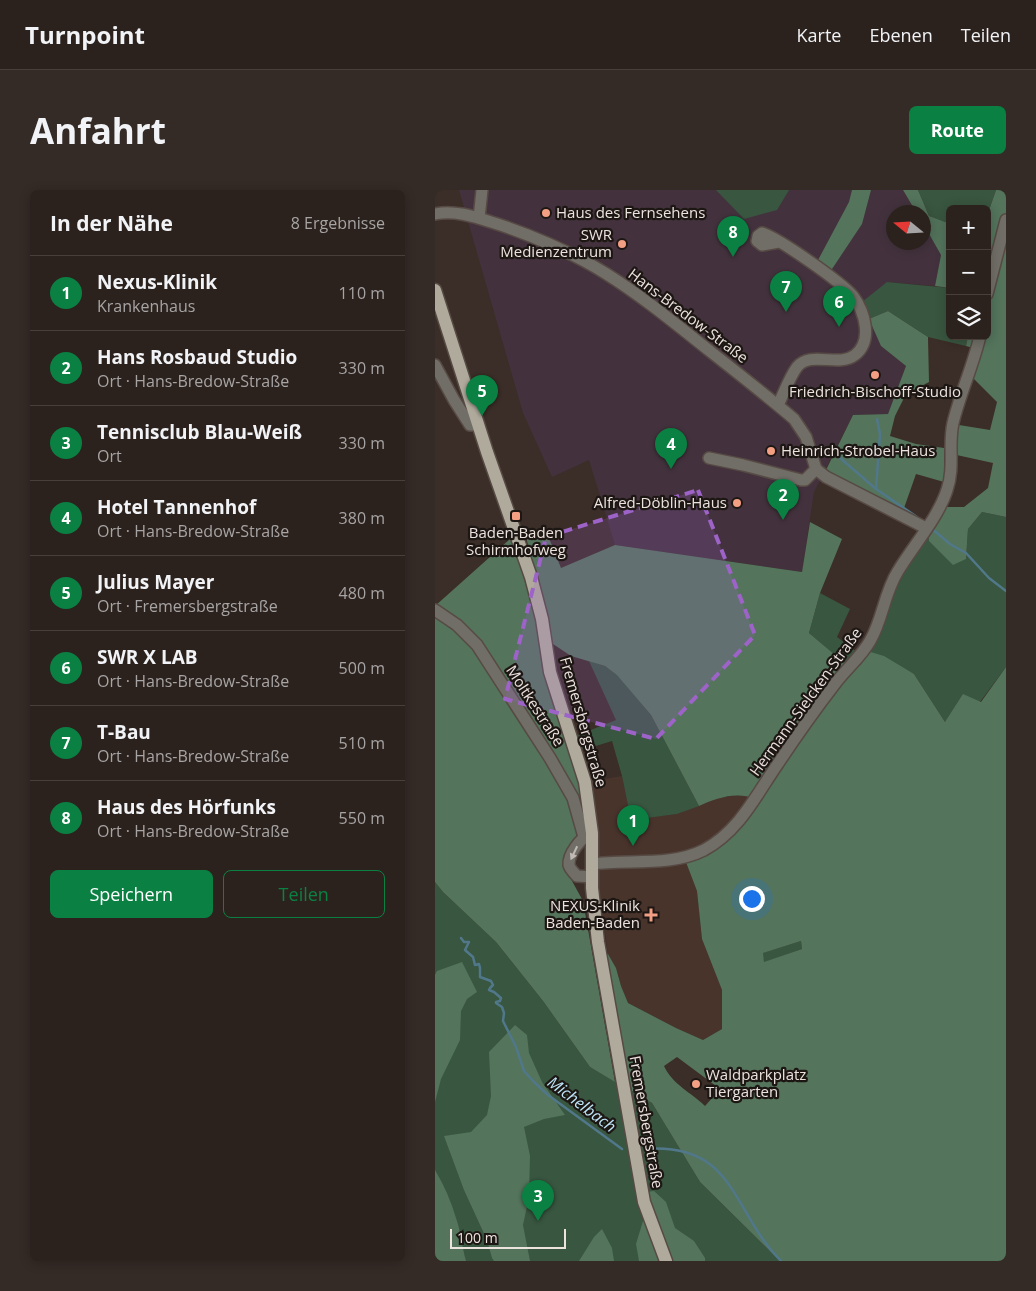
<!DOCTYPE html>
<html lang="de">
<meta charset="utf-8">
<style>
:root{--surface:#2c221d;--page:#342a26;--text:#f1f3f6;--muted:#a6a4a4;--line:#483f3b;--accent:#0b8043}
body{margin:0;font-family:"Open Sans",sans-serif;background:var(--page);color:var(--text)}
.controls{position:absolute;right:15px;top:15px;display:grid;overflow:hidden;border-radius:8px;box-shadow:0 2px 12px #0003}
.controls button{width:45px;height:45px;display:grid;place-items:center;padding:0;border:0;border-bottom:1px solid var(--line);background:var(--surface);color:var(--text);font:25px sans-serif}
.compass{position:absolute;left:451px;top:15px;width:45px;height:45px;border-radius:50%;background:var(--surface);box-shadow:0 2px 12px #0003;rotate:288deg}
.scale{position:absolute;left:15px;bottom:12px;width:116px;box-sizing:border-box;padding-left:5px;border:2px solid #ece2de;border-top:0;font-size:14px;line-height:18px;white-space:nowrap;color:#ece2de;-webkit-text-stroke:4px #1d1714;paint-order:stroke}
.you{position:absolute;left:316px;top:708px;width:18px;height:18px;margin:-12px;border:4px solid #fff;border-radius:50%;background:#1a73e8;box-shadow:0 0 0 8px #1a73e833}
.badge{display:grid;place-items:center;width:32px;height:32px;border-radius:50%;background:var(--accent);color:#fff;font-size:16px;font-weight:700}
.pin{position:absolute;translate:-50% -41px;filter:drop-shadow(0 1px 2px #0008)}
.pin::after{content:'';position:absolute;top:26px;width:18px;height:15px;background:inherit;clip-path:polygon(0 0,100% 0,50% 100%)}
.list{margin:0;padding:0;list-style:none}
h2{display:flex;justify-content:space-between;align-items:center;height:65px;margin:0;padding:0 20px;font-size:21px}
h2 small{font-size:16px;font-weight:400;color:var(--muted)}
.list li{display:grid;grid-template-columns:32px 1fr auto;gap:15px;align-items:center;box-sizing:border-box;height:75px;padding:0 20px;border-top:1px solid var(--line)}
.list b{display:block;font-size:19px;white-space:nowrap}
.list p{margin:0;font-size:16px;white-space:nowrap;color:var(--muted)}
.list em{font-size:16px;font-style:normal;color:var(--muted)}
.actions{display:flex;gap:10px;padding:15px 20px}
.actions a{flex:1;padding:11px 0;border:1px solid var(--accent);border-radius:8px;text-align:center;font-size:18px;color:var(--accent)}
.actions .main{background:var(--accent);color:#fff}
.icon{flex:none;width:28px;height:28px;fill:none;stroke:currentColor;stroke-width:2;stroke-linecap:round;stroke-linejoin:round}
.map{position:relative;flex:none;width:571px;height:1071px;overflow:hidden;border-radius:8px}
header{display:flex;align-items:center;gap:30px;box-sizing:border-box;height:70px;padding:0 25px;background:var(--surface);border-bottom:1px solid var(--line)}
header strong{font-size:24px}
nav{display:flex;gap:28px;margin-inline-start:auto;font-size:18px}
.intro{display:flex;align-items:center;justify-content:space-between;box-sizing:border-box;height:120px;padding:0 30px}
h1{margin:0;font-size:35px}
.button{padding:12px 22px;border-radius:8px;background:var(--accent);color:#fff;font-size:18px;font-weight:700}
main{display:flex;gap:30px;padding:0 30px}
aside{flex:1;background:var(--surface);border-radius:8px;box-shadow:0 2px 12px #0003}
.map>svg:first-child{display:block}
.commercial{fill:#43323d}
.built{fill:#49342c}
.green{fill:#395640}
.forest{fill:#54745c;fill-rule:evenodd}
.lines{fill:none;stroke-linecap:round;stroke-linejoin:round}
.stream{stroke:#51788a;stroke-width:2.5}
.minor-casing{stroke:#574a44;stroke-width:14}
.major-casing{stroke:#574a44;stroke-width:15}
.minor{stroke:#706e67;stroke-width:11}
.major{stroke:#afaa9c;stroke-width:12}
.oneway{fill:#c1b9b4}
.marked{fill:#9d63c8;fill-opacity:0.2;stroke:#9d63c8;stroke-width:4;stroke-dasharray:10 6;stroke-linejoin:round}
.poi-dot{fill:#f39f84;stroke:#1d1714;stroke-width:2}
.labels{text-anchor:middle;stroke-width:4.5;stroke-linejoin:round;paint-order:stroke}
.poi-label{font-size:15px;fill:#ece2de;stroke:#1d1714;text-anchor:start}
.street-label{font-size:15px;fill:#ece2de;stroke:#1d1714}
.water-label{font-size:16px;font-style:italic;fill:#bee5f9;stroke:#1d1714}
</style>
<header>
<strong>Turnpoint</strong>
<nav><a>Karte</a><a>Ebenen</a><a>Teilen</a></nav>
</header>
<div class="intro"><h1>Anfahrt</h1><a class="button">Route</a></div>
<main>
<aside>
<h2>In der Nähe<small>8 Ergebnisse</small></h2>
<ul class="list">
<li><span class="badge">1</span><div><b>Nexus-Klinik</b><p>Krankenhaus</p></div><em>110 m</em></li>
<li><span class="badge">2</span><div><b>Hans Rosbaud Studio</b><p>Ort · Hans-Bredow-Straße</p></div><em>330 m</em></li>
<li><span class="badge">3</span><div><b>Tennisclub Blau-Weiß</b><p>Ort</p></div><em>330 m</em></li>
<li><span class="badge">4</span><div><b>Hotel Tannenhof</b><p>Ort · Hans-Bredow-Straße</p></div><em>380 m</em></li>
<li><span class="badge">5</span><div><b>Julius Mayer</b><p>Ort · Fremersbergstraße</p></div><em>480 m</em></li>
<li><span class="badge">6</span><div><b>SWR X LAB</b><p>Ort · Hans-Bredow-Straße</p></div><em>500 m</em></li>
<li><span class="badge">7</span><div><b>T-Bau</b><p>Ort · Hans-Bredow-Straße</p></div><em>510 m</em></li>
<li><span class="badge">8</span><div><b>Haus des Hörfunks</b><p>Ort · Hans-Bredow-Straße</p></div><em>550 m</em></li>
</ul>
<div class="actions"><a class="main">Speichern</a><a>Teilen</a></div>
</aside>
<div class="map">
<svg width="571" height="1071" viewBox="0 0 571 1071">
<rect width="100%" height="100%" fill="#3b2d27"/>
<path class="commercial" d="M24,0H468L481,22H458V52H488L489,35L506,65L500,96L452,92L446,156L471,176L453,224L418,225L379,302L367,382L180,355L154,270L117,287L88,223Z"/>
<path class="built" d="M187,586L196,629L242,624L284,607L312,605L321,609L305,631L249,667L262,701L267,749L287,800V839L268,850L241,838L193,813L186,796L181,778L173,764L150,592Z"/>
<g class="green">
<path d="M281,0H354L342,20L309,29Z"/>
<path d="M483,0H561L552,26V19H515L514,35L494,26Z"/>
<path d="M452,92L515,98V146H533L531,156L493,147L453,121L434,129L427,112Z"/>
<path d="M547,322L571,327V477L545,512L510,532L479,484L429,460L455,397L491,338L531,369L533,339Z"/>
<path d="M385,403L415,419L402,447L422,462L411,475L374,443Z"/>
<path d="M154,471L170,476L183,485L216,525L264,616L242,624L196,630L187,586L177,551L148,560L143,545L181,530Z"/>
<path d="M0,692L8,702L61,752L108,811L155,877L217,913L265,992L345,1071H0Z"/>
<path d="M366,751L367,759L329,773L327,763Z"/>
</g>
<g class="forest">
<path d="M417,0H436L427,34L395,82L382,72L414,12Z"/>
<path d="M468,0H483L494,26L515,34V98L500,96L506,65L489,35L488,22H481Z"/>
<path d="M561,0H571V327L547,322L533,339L531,369L518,375L494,351L493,337L505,317H529L553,298L558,273L517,264L524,235L555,240L562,212L534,184L542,159L531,156L533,146H552V26Z"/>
<path d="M453,121L493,147L494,192L471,204L460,226L455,246L481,254L509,258V292L481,284L468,321L390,282L418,225L453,224L471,176L446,156L434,129Z"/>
<path d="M375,332L407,349L385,403L374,443L413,476L429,460L449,466L479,484L510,532L528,504L546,512L571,477V1071H345L265,992L217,913L197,901L165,766L173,764L181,778L186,796L193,813L241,838L268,850L287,839V800L267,749L262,701L249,667L269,659L320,609C302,601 281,608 264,616L216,525L182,485L170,476L136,466L118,454L90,343L110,338L126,378L180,355L367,382ZM366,751L367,759L329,772L328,763ZM242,867L285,899L270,916C257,903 237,894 229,876Z"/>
<path d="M76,348L104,435L110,480L151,618L139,625L144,643L132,666L131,680L148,711L180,892L155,877L108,811L61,752L8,702L0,692V416Z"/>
<path d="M27,772L42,802L32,809L26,821L25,850L6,889L0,912V785L2,781Z"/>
<path d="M80,835L92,845L94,863L107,892L130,925L109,929L89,937L95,966L94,1007L88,1035L95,1071H59L57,1068L52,1050L29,1000L9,946L36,942L52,925L56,906L54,862Z"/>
<path d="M0,980C9,995 16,1011 21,1028C26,1042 27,1057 31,1071H0Z"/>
<path d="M219,1001L231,1012L240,1038L259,1051L270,1068V1071H236L211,1002Z"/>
<path d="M211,1021L231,1071H204L201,1054Z"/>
<path d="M167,1039L177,1058L179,1071H144L159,1047Z"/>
</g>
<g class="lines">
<g class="stream">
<path d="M404,267L441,299L482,327"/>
<path d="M441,299L445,244L442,229"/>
<path d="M496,338L515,354L531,363L554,388L571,401"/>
<path d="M26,748L29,752H34L30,760L38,767L40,775L44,774L45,778V787L56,791L58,795L55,798L54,800L59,802L66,808L65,811L61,812V813L67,817L69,823L68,831L81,857L89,881L99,892L113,905L187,959"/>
<path d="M209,959C301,952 296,1021 346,1071"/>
</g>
<g class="minor-casing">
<g id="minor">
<path d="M0,24C18,20 38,26 56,32C92,43 138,63 170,83C207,106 242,135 276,162C304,184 332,206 359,229L371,247L381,279L391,287L491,338"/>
<path d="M44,28L47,0"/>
<path d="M552,104L571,30"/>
<path d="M0,175L19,210L35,235H43"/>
<path d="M343,215C349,203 354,188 362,177C376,160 403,178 420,165C438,151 430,122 418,106C406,92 345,49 327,43L323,46L322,51L327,55L344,52"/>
<path d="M274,268L308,275L366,290H370L381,279"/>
<path d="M0,420L22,435L42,455L115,568L138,608L149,647"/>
<path d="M155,644C146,648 133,664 134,675C135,679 139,683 142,686L157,687"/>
<path d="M157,674C193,669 235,677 269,660C304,641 320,607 342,575C360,548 379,521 399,495C410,480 426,467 435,451C448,429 449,403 463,381C478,356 503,328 512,300C520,277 513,255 518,233C525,204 538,176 545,146"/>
</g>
</g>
<g class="major-casing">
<path id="major" d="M0,100L52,262L96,387L107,429L115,482L150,592L157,643V698L163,752L209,1012L231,1071"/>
</g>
<use href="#minor" class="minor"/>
<use href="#major" class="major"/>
</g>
<defs><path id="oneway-solid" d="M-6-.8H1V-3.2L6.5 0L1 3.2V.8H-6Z" transform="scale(1.25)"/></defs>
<use class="oneway" href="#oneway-solid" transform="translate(139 663) rotate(115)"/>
<path class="marked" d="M263,300L320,445L221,549L70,509L111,347Z"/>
<g class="poi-dot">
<circle cx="111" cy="23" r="5"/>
<circle cx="187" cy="54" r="5"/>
<circle cx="440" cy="185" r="5"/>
<circle cx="336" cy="261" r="5"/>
<circle cx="302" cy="313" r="5"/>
<rect x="76" y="321" width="10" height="10" rx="2.5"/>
<path d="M213.5 717.5h5v5h5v5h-5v5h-5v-5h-5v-5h5z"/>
<circle cx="261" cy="894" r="5"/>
</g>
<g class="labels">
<g class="poi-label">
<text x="121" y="28">Haus des Fernsehens</text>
<text x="177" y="50" text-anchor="end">SWR<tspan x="177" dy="17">Medienzentrum</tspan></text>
<text x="440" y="207" text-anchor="middle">Friedrich-Bischoff-Studio</text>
<text x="346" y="266">Heinrich-Strobel-Haus</text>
<text x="292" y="318" text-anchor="end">Alfred-Döblin-Haus</text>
<text x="81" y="348" text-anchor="middle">Baden-Baden<tspan x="81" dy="17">Schirmhofweg</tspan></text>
<text x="205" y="721" text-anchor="end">NEXUS-Klinik<tspan x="205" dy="17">Baden-Baden</tspan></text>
<text x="271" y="890">Waldparkplatz<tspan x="271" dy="17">Tiergarten</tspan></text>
</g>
<g class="street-label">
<text transform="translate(253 126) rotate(37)" y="5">Hans-Bredow-Straße</text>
<text transform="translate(371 512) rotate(-54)" y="5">Hermann-Sielcken-Straße</text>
<text transform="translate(100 516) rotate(57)" y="5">Moltkestraße</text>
<text transform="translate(148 532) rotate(74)" y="5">Fremersbergstraße</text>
<text transform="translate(211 932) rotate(80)" y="5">Fremersbergstraße</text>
</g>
<g class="water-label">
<text transform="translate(147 914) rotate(37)" y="6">Michelbach</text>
</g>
</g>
</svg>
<div class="controls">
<button>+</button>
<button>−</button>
<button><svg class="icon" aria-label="layers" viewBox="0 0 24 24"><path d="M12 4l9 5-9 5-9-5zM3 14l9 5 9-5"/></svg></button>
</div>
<svg class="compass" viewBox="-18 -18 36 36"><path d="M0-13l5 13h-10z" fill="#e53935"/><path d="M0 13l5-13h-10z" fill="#a6a4a4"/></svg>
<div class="scale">100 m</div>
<div class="you"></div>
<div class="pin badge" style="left:198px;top:656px">1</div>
<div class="pin badge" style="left:348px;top:330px">2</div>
<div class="pin badge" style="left:103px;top:1031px">3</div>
<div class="pin badge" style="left:236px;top:279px">4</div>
<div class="pin badge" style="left:47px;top:226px">5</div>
<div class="pin badge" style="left:404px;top:137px">6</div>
<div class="pin badge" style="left:351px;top:122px">7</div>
<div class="pin badge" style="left:298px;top:67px">8</div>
</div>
</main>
